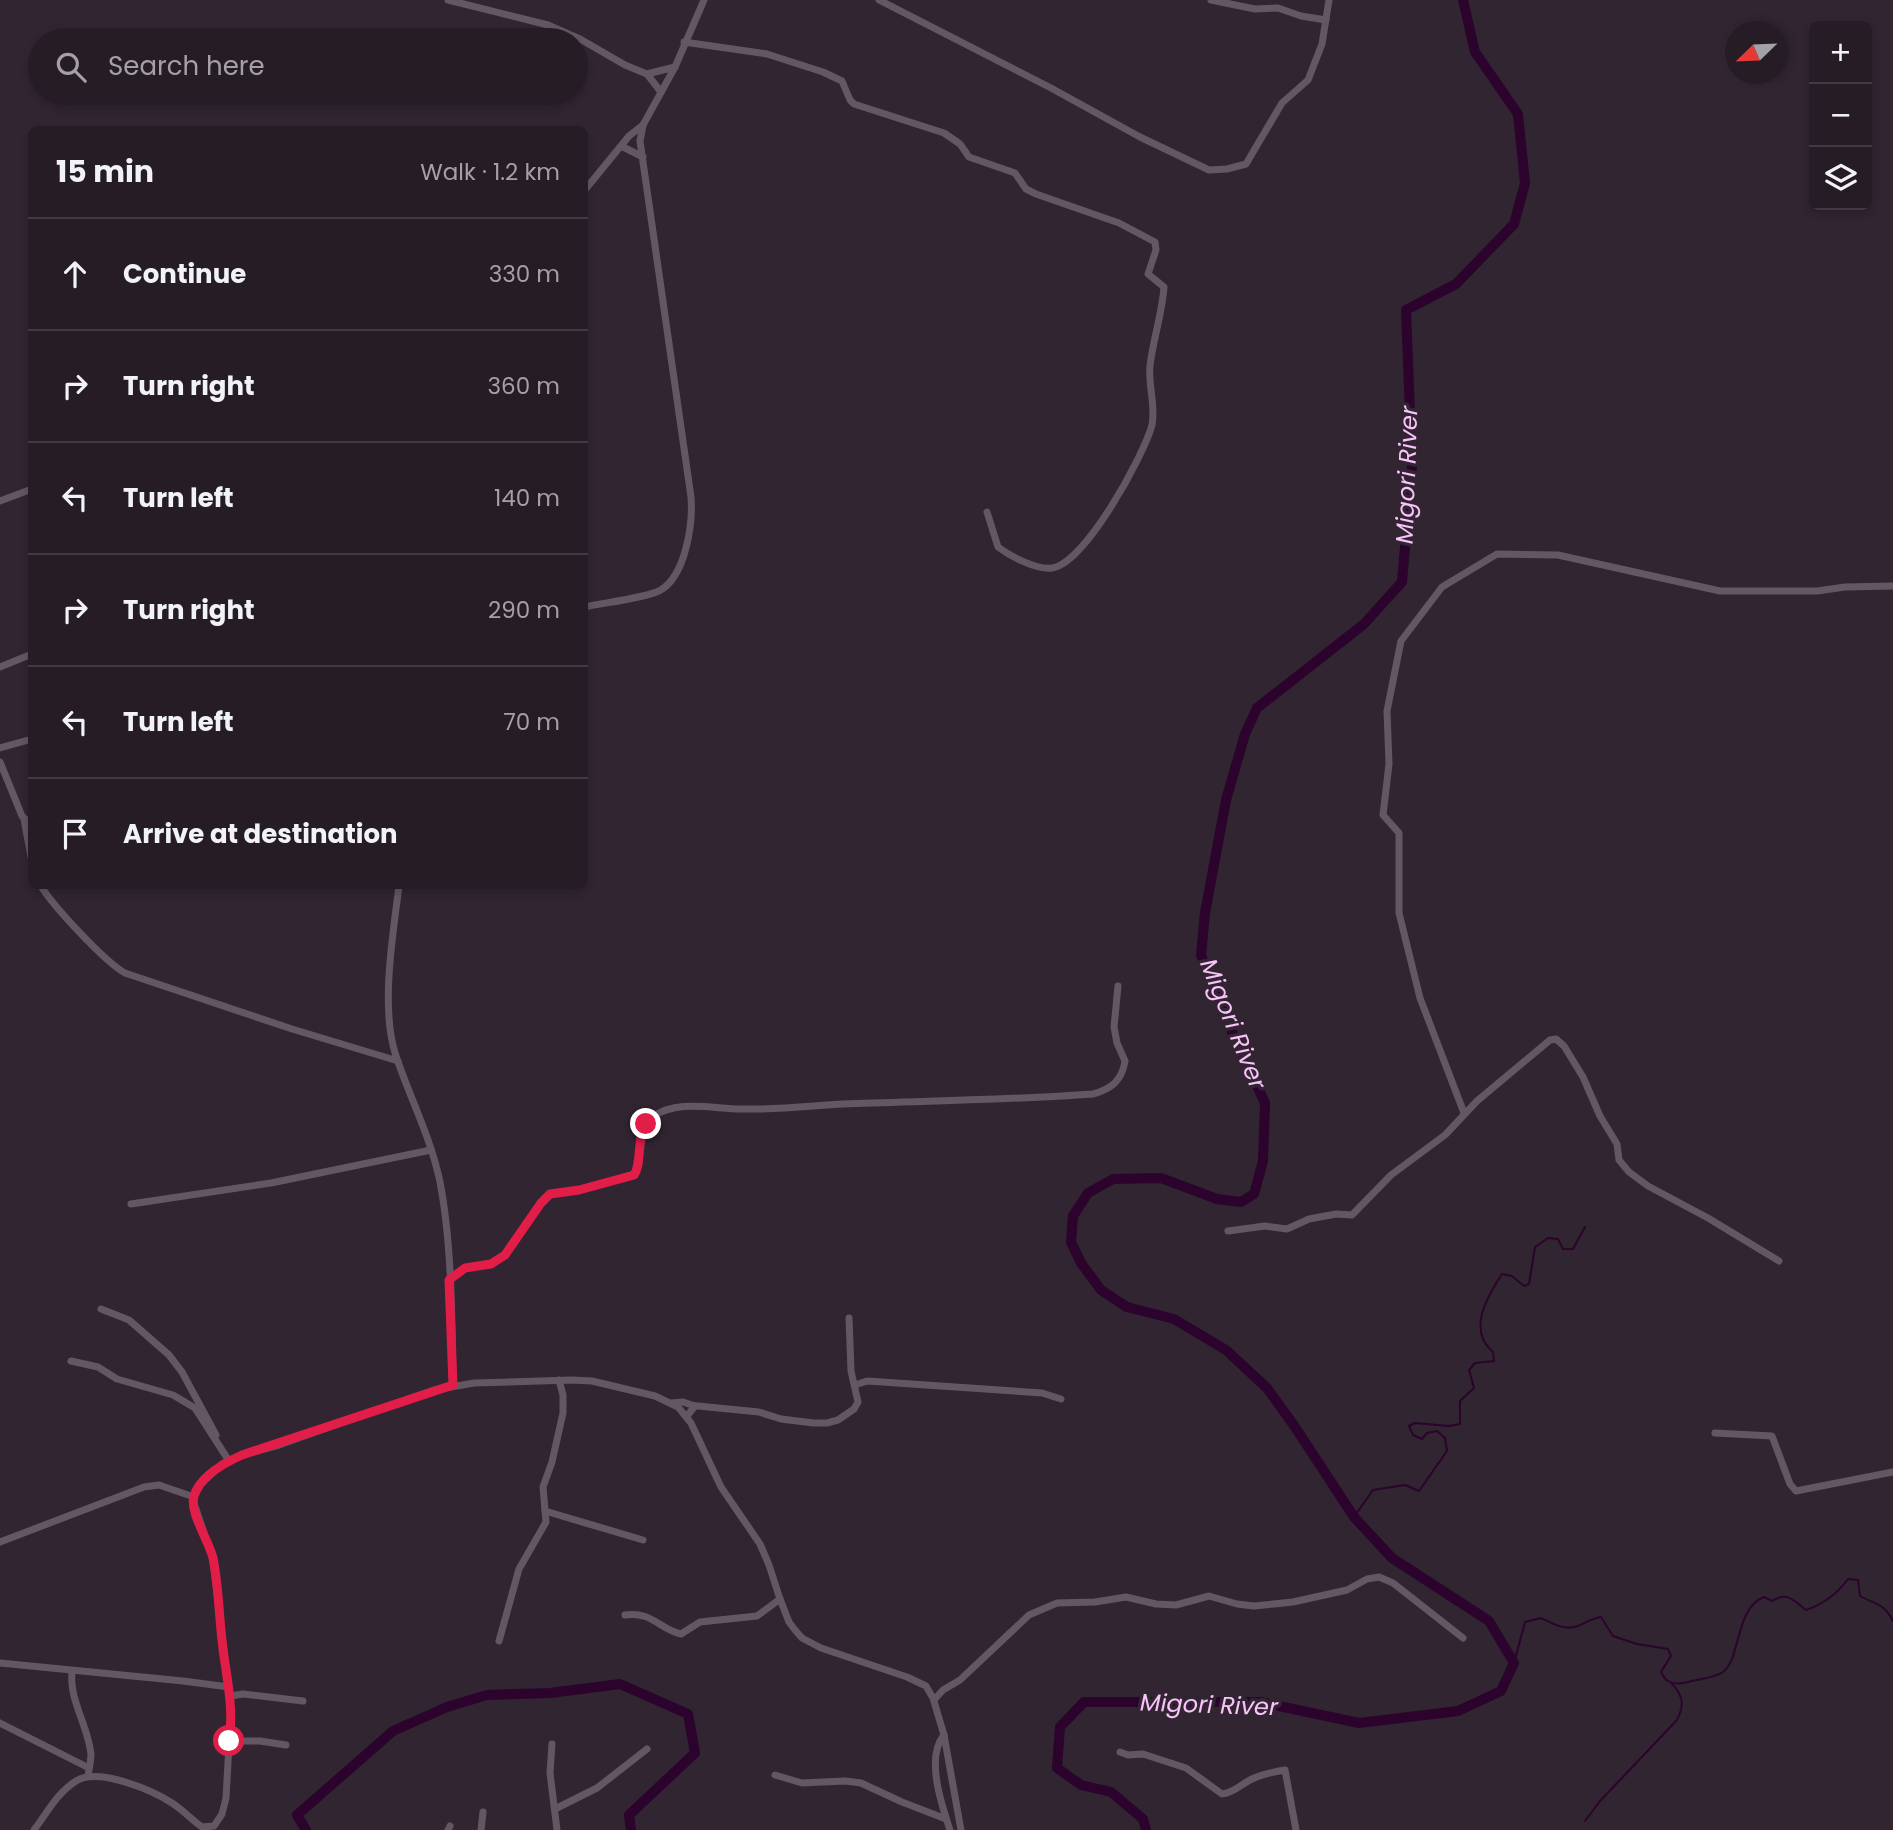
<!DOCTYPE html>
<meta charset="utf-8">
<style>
:root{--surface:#251c25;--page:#312932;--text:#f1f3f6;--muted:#a3a1a7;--line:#423a42}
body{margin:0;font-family:Poppins,sans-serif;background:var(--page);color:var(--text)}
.controls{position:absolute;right:21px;top:21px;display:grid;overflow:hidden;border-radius:10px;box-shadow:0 4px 10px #0003}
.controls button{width:63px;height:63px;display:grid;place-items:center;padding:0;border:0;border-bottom:2px solid var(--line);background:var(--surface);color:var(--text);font:35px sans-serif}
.compass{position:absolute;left:1725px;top:21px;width:63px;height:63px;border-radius:50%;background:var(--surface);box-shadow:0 4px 10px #0003;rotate:247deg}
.stop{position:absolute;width:21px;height:21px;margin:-16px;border:5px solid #e11d48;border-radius:50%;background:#fff}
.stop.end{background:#e11d48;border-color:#fff;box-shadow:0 2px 7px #0008}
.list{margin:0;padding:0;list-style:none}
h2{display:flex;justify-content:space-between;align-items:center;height:91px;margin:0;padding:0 28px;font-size:30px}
h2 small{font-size:23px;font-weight:400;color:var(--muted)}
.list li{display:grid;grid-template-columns:46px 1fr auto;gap:21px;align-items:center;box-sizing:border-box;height:112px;padding:0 28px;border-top:2px solid var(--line)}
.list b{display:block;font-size:26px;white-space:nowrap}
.list em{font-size:23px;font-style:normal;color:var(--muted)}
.icon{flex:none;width:38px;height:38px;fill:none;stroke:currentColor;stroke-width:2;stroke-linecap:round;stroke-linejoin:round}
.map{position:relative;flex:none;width:1893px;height:1830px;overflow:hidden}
.search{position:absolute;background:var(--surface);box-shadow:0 4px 10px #0003;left:28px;top:28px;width:560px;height:77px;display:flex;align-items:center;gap:18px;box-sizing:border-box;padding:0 24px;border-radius:38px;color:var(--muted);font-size:26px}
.panel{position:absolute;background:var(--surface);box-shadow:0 4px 10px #0003;left:28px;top:126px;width:560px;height:763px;border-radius:10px}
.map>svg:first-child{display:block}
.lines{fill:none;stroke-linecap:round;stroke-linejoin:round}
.stream{stroke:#2b032d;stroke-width:2}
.river{stroke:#2b032d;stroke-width:10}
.minor{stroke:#645764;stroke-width:7}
.route{stroke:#e11d48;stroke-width:9}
.labels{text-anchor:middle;stroke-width:7;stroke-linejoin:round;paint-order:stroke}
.water-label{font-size:24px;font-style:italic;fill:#fac3fb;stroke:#312531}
</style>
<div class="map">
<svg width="1893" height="1830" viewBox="0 0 1893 1830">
<rect width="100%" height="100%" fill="#312531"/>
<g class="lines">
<g class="stream">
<path d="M1354,1517L1373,1490L1405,1485L1419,1491L1447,1451L1445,1438L1437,1431L1427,1433L1422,1439L1413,1435L1409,1426L1415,1423L1449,1426L1460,1424V1401L1474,1388L1469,1370L1475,1363L1494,1361L1493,1352C1467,1330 1487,1297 1502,1274L1512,1276L1524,1286L1529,1284L1535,1247L1548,1238L1558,1239L1563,1249H1573L1585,1227"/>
<path d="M1514,1663L1525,1622L1541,1618C1550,1622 1563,1630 1574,1627C1584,1625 1588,1619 1601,1617L1613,1636L1637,1644L1668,1649L1671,1656L1661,1672L1666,1680C1678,1687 1684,1682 1697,1680C1706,1678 1716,1677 1723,1672C1741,1659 1735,1608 1764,1597L1772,1601C1788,1591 1794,1601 1806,1610C1824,1604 1837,1594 1848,1579L1858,1580L1860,1596C1876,1605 1883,1602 1893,1621"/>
<path d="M1585,1821L1600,1801L1677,1720C1684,1706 1684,1696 1672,1684"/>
</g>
<g class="river">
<path d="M306,1830L297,1815L393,1731L447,1707L487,1695L550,1693L620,1684L688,1714L695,1753L629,1815L631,1830"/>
<path d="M1146,1830L1143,1819L1111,1792L1081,1785L1057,1768L1060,1727L1084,1702H1260L1359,1723L1458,1711L1501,1691L1514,1663L1489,1621L1392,1558L1354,1517L1295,1427L1267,1388L1226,1350L1174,1319L1127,1307L1101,1290L1081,1263L1071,1242L1073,1216L1088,1193L1113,1179L1161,1178L1217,1199L1241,1202L1254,1194L1263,1161L1265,1103L1220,1006L1201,955L1205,913L1226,800L1245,734L1257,708L1364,624L1402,582L1412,465L1406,310L1456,284L1514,224L1525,183L1518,114L1475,52L1463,0"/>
</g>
<g class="minor">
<path d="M448,0L548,25L580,39L625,65L647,74L675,67"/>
<path d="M879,0L1051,88L1140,137L1209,170L1227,169L1246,164L1282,103L1308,80L1322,44L1329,0"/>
<path d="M1211,0L1255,9L1278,8L1301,16L1326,20"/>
<path d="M684,42L767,54L823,72L842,81L850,100L854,104L944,133L960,144L969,157L1015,173L1026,189L1036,194L1119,223L1155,242L1156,250L1148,274L1164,287C1162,315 1153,339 1150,366C1148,386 1156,406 1152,425C1144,455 1085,564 1052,568C1036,570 1010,556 998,547L987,512"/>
<path d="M647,74L661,92"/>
<path d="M621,146L643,157"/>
<path d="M584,191L629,136L643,125"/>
<path d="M0,501L32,489"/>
<path d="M584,607C603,603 644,598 659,591C686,577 693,523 691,497L640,141L643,125L675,67L704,0"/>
<path d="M0,667L32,654"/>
<path d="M0,748L32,739"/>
<path d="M0,762L22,816L26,820H32"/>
<path d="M24,819L32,862"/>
<path d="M41,886C53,906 105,962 125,973L292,1029L398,1061"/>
<path d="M399,886C393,934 380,1009 396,1056C410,1098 431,1138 440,1182C452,1244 452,1322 453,1385"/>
<path d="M1464,1113L1420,998L1399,913V833L1383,815L1389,764L1387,711L1401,641L1442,587L1497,554L1558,555L1720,591H1817L1845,587L1893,586"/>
<path d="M131,1204L271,1183L431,1150"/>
<path d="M1228,1231L1265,1226L1287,1229L1309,1219L1336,1214L1352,1215L1391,1175L1445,1135L1477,1101L1550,1040L1556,1039L1564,1046L1583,1077L1600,1116L1617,1144L1619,1160L1629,1172L1648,1186L1708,1218L1779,1261"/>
<path d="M449,1280L465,1268L491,1264L505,1255L541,1203L550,1194L579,1190L634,1175C647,1158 630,1134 653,1117C676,1099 714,1109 741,1109C775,1110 809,1106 843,1104C926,1101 1010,1100 1093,1094C1112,1089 1122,1080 1125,1061L1117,1043L1114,1027L1118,986"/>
<path d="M101,1309L129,1320L169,1355L182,1372L216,1435"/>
<path d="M71,1361L98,1367L117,1379L173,1395L195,1408L229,1461"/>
<path d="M855,1385L867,1381L1042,1393L1061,1399"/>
<path d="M672,1403L683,1402L695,1406"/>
<path d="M687,1416L695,1406H698L759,1412L781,1419L813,1423H827L838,1420L854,1409L858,1402L851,1371L849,1318"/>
<path d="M1715,1433L1772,1436L1790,1484L1796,1491L1893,1472"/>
<path d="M545,1511L643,1540"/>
<path d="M0,1542L144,1487L159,1485L194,1497"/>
<path d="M625,1615C652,1611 659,1629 681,1634L700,1622L757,1616L780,1599"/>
<path d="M499,1641L519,1569L546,1522L543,1487L552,1462L563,1413V1395L559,1380"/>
<path d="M0,1663L183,1681L229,1687"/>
<path d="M72,1671C69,1701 88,1725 91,1754C91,1761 89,1769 88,1776"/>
<path d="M230,1696L243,1694L303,1701"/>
<path d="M934,1700L943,1690L960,1680L1029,1615L1057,1603L1095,1602L1126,1597L1156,1604L1176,1605L1209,1596L1237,1604L1254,1606L1293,1602L1347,1590L1367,1579L1379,1577L1393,1583L1463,1638"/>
<path d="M0,1723L89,1768"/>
<path d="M944,1735C925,1757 942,1806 950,1830"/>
<path d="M229,1741H260L286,1745"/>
<path d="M552,1744L550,1773L557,1830"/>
<path d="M1120,1752L1128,1755L1143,1754L1186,1768L1222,1794C1234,1793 1241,1784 1252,1779C1262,1774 1273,1772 1285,1770L1296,1830"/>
<path d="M775,1775L802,1783L845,1781L861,1783L902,1802L946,1819"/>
<path d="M555,1809L597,1788L647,1749"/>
<path d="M34,1830C47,1813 57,1793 76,1781C98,1767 152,1790 172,1803C183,1810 192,1820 202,1827L214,1826L222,1814L226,1798L231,1709L213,1560L194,1503V1497L201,1484L222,1464L242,1455L279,1445L434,1390L474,1383L572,1380L592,1381L655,1396L678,1407L691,1423L721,1487L760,1544L769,1565L780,1599L789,1622L795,1630L802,1638L821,1648L907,1677L926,1686L933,1698L944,1735L961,1830"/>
<path d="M448,1830L450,1826"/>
<path d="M481,1830L483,1812"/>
</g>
</g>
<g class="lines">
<path class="route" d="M229,1741C234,1709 227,1680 223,1649C219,1619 219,1588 213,1558C209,1541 189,1512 194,1496C200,1476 224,1463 242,1455L453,1385L449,1280L465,1268L491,1264L505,1255L541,1203L550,1194L579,1190L634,1175C642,1164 636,1142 646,1124"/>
</g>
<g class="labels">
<g class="water-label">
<text transform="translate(1407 475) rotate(-88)" y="8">Migori River</text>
<text transform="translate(1233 1024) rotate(68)" y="8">Migori River</text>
<text transform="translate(1209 1705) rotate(2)" y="8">Migori River</text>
</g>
</g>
</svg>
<div class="controls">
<button>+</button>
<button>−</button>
<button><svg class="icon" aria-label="layers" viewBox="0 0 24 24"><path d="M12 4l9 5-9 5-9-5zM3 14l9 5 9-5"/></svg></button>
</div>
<svg class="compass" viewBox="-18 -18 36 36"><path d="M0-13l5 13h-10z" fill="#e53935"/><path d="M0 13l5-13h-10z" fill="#a3a1a7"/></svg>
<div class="stop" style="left:229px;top:1741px"></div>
<div class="stop end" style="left:646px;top:1124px"></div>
<div class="search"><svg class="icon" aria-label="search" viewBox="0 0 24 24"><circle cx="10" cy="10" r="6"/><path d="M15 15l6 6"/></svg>Search here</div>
<section class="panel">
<h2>15 min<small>Walk · 1.2 km</small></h2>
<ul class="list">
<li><svg class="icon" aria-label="ahead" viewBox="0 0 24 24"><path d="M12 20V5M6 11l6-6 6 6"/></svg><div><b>Continue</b></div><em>330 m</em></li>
<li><svg class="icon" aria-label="right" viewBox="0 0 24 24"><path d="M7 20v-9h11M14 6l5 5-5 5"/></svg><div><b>Turn right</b></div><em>360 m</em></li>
<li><svg class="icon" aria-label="left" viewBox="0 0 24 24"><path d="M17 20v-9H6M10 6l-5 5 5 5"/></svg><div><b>Turn left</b></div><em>140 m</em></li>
<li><svg class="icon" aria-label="right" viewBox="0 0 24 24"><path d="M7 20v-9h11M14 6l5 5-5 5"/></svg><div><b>Turn right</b></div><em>290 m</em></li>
<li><svg class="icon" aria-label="left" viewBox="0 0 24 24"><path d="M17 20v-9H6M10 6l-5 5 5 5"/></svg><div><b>Turn left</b></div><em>70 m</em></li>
<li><svg class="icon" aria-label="arrive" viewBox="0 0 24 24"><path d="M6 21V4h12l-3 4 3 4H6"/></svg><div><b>Arrive at destination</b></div></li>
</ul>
</section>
</div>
